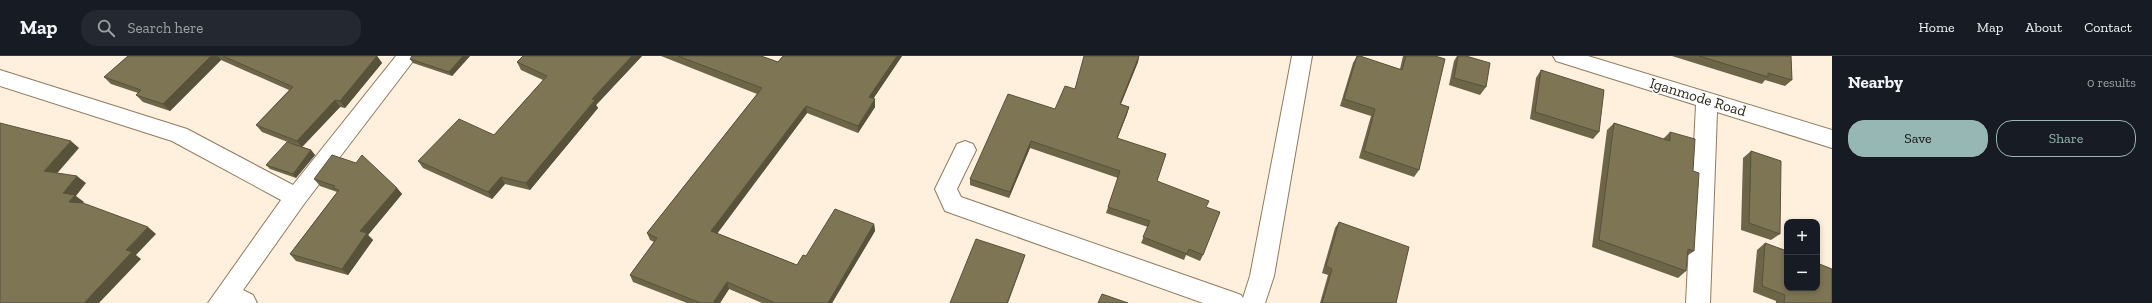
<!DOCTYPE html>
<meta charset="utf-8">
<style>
:root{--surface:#171b24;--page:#242831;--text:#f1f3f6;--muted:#9ea1a6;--line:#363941;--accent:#96b7b3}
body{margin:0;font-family:"Zilla Slab",serif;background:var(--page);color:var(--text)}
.controls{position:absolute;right:12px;bottom:12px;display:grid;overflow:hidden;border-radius:8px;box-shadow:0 2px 6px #0003}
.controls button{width:36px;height:36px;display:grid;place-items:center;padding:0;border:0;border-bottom:1px solid var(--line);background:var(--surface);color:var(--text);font:20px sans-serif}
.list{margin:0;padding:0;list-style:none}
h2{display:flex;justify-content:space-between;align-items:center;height:52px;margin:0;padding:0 16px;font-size:17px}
h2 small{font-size:13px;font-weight:400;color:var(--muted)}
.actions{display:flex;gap:8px;padding:12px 16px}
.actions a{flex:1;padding:9px 0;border:1px solid var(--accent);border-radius:16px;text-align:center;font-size:14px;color:var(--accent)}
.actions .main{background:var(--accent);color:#111}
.icon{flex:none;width:22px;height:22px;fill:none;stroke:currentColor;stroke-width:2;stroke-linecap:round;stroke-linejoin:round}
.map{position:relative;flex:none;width:1832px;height:247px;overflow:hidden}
header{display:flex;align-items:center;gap:24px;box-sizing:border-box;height:56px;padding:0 20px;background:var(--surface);border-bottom:1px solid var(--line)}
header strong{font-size:19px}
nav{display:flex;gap:22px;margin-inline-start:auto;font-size:14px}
.search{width:280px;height:36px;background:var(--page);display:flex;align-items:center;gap:10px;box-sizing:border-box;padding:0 14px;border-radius:16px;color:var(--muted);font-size:15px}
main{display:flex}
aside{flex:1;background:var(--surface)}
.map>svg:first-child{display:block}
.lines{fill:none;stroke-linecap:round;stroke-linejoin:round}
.minor-casing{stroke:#907a5e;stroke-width:2}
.minor{fill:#fff;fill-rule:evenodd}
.wall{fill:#6c6548}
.shaded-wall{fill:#58523b}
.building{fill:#7e7554;stroke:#58523b}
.labels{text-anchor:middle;stroke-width:3;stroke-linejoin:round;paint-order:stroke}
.street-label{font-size:15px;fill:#2d2418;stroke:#fff}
</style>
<header>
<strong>Map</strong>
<div class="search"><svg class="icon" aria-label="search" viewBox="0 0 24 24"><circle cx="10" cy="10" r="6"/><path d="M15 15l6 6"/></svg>Search here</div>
<nav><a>Home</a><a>Map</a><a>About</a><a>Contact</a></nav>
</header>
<main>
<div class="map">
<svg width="1832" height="247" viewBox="0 0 1832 247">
<rect width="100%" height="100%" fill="#ffefdd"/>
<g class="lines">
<g class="minor-casing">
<g id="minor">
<path d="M396,0H417L304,148L243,234L253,239L257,247H208L281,144L172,85L0,30V14L187,73L293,129Z"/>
<path d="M1292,0H1312L1274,220L1265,247H1203L945,155L935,133L957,88L965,85L973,88L976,94L957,133L961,141L1233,236L1241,239L1243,242L1250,220Z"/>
<path d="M1553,0H1588L1832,74V92L1717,56L1710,247H1686L1696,49L1556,5Z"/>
</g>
</g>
<use href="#minor" class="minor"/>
</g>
<g class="wall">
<path d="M128,0H377L382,7L345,52L340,51L302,91L311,94L315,99L296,122L270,113L266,109L298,90L262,76L256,69L289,34L221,4L170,55L143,46L136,39L138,37L111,28L104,21Z"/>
<path d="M470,0L452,20L413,7L410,3Z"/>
<path d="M523,0H642L596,49L598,52L530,134L505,128L492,143L423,112L418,105L494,79L543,24L521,14L517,6Z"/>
<path d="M661,0H761L778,6L783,0H902L873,43H875V51L858,77L807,57L717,177L797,209L806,200L874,168L875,175L832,247H762L729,233L720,247H687L633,226L630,219L654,186L650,184L647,177L757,38Z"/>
<path d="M1139,0L1138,6L1121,48L1129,51L1127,58L1117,83L1157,125L1206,151L1203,199L1200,205L1186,199L1184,204L1141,187L1148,171L1106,157L1118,122L1030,92L1009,142L970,129V123L1055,53Z"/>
<path d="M1357,0L1400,13L1403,0H1435L1419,114L1414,121L1359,102L1371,60L1340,50L1353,7Z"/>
<path d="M1457,0H1466L1486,31L1480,39L1449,29L1454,5Z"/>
<path d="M1672,0H1791L1792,24L1785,30L1765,24L1762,28Z"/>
<path d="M1541,14L1599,76L1593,83L1530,63L1536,22Z"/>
<path d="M1614,67L1663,83L1670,76L1693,115L1694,195L1687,200L1686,215L1678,222L1592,191L1607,74Z"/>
<path d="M1751,95L1780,178L1771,184L1741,174L1743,102Z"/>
<path d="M314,123L397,132L402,138L368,179L373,184L348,219L296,205L290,198L337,136L320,130Z"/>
<path d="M1339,166L1396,247H1320L1328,219L1322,217L1335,172Z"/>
<path d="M1765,187L1832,247H1776V245L1753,236L1757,194Z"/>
</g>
<g class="shaded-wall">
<path d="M211,0H218L221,4L170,55L163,48Z"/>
<path d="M377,0L382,7L345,52L340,45Z"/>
<path d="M463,0H470L452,20L449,16Z"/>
<path d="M632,0H642L596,49L598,52L530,134L526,127L592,43Z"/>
<path d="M897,0H902L869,49V41Z"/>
<path d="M1139,0L1138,6L1118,55L1120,48Z"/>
<path d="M875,43V51L858,77V70Z"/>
<path d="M335,44L340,51L302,91L297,85Z"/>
<path d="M806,50L807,57L714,182L711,175Z"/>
<path d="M1129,51L1127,58L1115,89L1117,82Z"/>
<path d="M71,85L79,92L53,122L44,115Z"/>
<path d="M1031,85L1030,92L1009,142L1010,136Z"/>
<path d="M311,94L315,99L296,122L293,118Z"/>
<path d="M77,120L86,127L76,140L84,146L78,153L69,146L63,137Z"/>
<path d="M501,121L505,128L492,143L488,136Z"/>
<path d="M397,132L402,138L368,179L373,184L348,219L342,213L360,175Z"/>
<path d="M874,168L875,175L832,247H828Z"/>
<path d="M148,171L156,178L136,199L141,203L99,247H84L126,194Z"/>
<path d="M1025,199L1023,206L1008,247H1007Z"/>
<path d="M727,226L729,233L720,247H713Z"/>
</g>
<g class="building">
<path d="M128,0H211L163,48L136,39L141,34L104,21Z"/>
<path d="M223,0H377L340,45L335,44L297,85L256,69L293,31Z"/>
<path d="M412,0H463L449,16L410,3Z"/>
<path d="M523,0H632L592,43L595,44L526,127L501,121L488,136L418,105L459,63L494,79L547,20L517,6Z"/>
<path d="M678,0H761L778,6L783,0H897L869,41L875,43L858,70L806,50L711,175L797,209L803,199L806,200L835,153L874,168L828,247H775L727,226L713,247H701L630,219L657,182L647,177L762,32Z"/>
<path d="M1084,0H1139L1120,48L1129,51L1117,82L1166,98L1157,125L1209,145L1206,151L1220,156L1203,199L1189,193L1187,198L1143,181L1150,165L1108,151L1120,115L1031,85L1010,136L970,123L1008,38L1055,53L1065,30L1075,33Z"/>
<path d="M1357,0H1360L1402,14L1406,0H1435L1445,3L1419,114L1364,95L1375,53L1344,43Z"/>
<path d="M1458,0H1466L1490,7L1486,31L1454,22Z"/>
<path d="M1699,0H1791L1792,24L1768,17V21Z"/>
<path d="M1541,14L1604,34L1599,76L1535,56Z"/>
<path d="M0,67L71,85L44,115L77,120L63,137L75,139L69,146L83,147L148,171L126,194L132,196L84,247H0Z"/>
<path d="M1614,67L1670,85V76L1695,83L1693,115L1699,117L1694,195L1688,193L1686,215L1599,184Z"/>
<path d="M287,86L311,94L293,118L266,109Z"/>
<path d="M1751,95L1781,105L1780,178L1749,167Z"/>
<path d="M332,99L356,107L362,99L397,132L360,175L367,177L342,213L290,198L339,134L333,132L335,130L314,123Z"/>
<path d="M1339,166L1409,191L1396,247H1322L1332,213L1326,210Z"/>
<path d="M976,183L1025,199L1007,247H950Z"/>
<path d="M1765,187L1787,195V232H1817V207L1832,213V247H1784L1785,239L1762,230Z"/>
<path d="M1102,238L1128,247H1098Z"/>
</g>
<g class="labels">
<g class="street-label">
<text transform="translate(1698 41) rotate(17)" y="5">Iganmode Road</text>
</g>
</g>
</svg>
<div class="controls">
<button>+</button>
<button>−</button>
</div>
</div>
<aside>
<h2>Nearby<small>0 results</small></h2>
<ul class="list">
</ul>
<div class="actions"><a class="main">Save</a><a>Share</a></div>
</aside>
</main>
